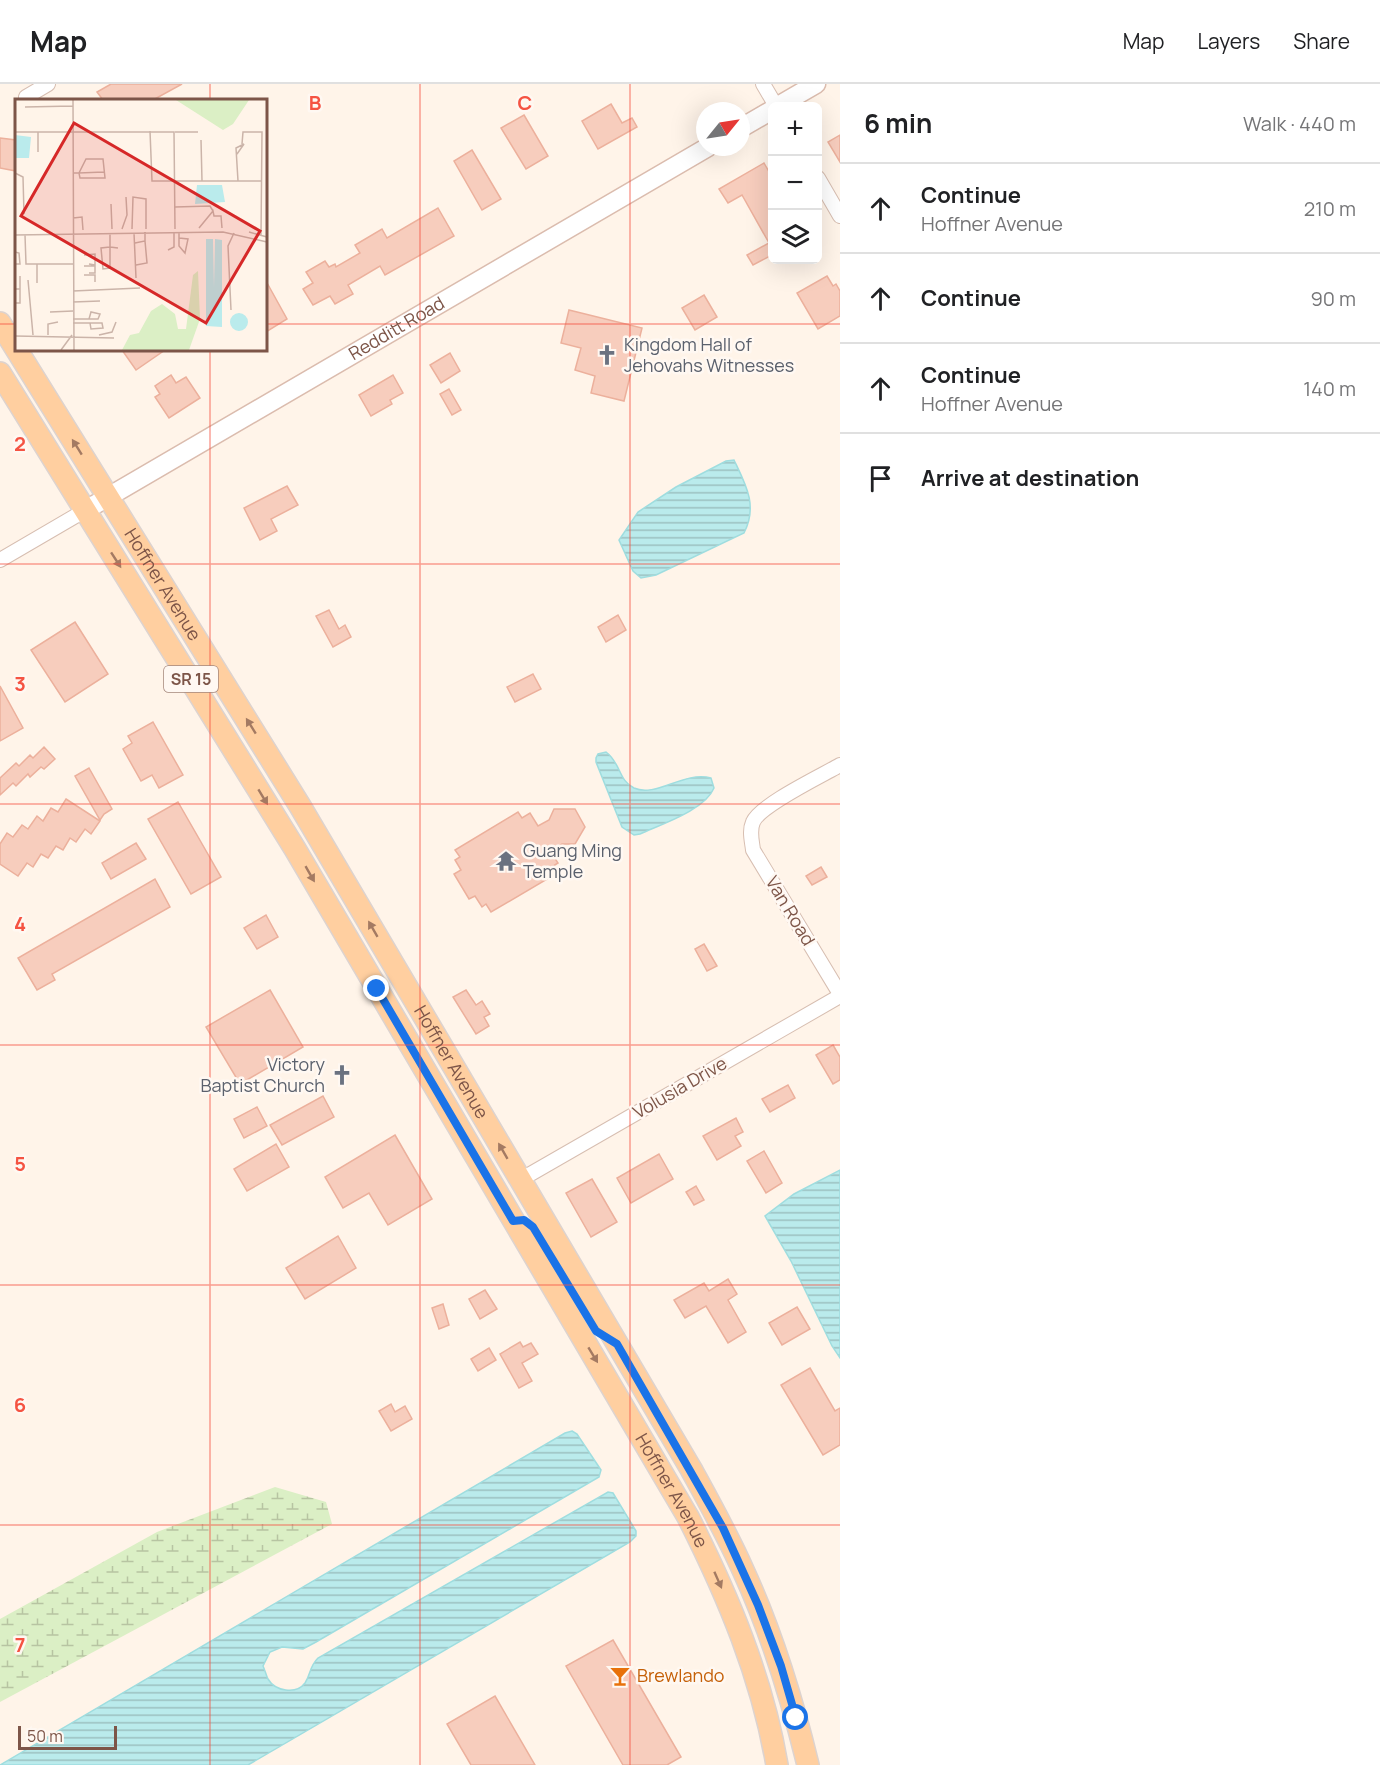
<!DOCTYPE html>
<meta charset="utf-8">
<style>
:root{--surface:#fff;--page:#f2f2f2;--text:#202124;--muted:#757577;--line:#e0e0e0}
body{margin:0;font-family:Manrope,sans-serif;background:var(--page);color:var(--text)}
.controls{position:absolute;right:18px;top:18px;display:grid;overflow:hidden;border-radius:9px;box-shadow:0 6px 24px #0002}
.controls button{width:54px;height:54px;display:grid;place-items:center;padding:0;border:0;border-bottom:2px solid var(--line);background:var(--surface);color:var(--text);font:30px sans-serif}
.compass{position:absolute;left:696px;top:18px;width:54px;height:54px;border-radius:50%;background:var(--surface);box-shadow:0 6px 24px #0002;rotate:60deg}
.scale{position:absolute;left:18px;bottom:15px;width:99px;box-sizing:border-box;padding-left:6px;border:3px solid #7d5548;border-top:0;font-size:16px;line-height:21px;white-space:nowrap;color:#7d5548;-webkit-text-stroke:4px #fff8f2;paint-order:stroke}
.stop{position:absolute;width:18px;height:18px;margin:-14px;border:4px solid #1a73e8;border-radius:50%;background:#fff}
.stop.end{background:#1a73e8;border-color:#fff;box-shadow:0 2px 6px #0008}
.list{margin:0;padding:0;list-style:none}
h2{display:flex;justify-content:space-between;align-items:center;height:78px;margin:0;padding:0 24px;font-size:26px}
h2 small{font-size:20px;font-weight:400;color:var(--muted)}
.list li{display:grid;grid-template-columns:39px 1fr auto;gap:18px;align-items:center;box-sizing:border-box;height:90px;padding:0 24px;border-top:2px solid var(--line)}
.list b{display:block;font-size:22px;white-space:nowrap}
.list p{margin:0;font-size:20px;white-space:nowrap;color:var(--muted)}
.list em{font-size:20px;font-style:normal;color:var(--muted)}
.icon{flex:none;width:33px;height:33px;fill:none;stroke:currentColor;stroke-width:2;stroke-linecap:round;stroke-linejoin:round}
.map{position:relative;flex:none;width:840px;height:1681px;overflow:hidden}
header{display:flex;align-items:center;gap:36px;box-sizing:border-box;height:84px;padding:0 30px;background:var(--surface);border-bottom:2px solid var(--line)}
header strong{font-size:28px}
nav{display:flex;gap:33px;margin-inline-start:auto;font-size:21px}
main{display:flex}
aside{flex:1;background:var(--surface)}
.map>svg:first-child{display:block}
.wetland{fill:url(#wetland-marsh)}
.water{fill:url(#water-rules);stroke:#9fdddf;stroke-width:1.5}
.building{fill:#f7cdbd;stroke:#ecb09c;stroke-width:1.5}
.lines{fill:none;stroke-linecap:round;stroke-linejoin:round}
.street-casing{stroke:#d7beb1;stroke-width:16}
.secondary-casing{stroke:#dbbcae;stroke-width:21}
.primary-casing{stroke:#ddd3cf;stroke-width:24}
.street{stroke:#fff;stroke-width:14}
.secondary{stroke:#fff;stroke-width:18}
.primary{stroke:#ffcfa0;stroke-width:21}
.oneway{fill:#a47a62}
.route{stroke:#1a73e8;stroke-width:8}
.grid{fill:none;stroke:#f55342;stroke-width:1.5;stroke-opacity:0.55}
.labels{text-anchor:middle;stroke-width:5;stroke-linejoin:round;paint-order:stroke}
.shield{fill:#fff8f2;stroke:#a4867b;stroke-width:1.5}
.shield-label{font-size:16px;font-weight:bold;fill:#7d5548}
.street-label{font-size:18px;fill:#7d5548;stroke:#fff8f2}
.worship-label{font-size:18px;fill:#5b616d;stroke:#fff8f2;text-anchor:start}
.food-label{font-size:18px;fill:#c56008;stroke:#fff8f2;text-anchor:start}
.inset-road{fill:none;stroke:#cbb4a9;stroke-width:1.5}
.view{fill:#d62828;fill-opacity:0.15;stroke:#d62828;stroke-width:3}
.inset-edge{fill:none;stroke:#7d5548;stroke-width:3}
.grid-label{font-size:20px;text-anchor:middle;font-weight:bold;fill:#f55342;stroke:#fff8f2;stroke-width:5;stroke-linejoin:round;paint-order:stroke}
</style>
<header>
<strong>Map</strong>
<nav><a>Map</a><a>Layers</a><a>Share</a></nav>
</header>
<main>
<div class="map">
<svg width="840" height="1681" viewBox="0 0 840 1681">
<defs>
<pattern id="wetland-marsh" width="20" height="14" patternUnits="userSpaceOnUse" patternTransform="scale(1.5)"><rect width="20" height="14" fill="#dbefc5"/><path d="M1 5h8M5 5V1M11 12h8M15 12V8" fill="none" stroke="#b7c4a2"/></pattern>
<pattern id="water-rules" width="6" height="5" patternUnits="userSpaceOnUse" patternTransform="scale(1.5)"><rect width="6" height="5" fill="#baebec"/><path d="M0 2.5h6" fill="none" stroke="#9cc1c1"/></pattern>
</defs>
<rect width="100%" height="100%" fill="#fff4e9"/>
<path class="wetland" d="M275,1403L326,1418L332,1440L0,1618V1535L157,1448Z"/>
<g class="water">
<path d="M734,376C746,401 758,422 744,449L656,491L641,494L633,487L619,456L638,428L676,403L726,377Z"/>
<path d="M606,668C621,679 618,696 634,704C656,714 683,687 711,694L714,704C705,726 662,740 640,750L634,751L622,743L596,678V674L598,670Z"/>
<path d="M840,1086V1274L832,1262L791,1177L765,1132L794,1110Z"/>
<path d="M572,1347L577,1350L601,1386L599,1393L316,1558L303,1565L282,1563L270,1568L263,1582C265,1586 266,1591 268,1595C275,1607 296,1611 305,1599C311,1590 309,1583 318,1574L608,1408L613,1409L636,1447V1452L630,1458L248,1681H0L565,1349Z"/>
</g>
<g class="building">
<path d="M111,0H182L153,16H103L97,8Z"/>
<path d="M611,20L622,39L632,34L637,43L598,65L582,37Z"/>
<path d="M524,31L548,72L526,85L501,44Z"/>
<path d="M840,51V78L828,58Z"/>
<path d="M0,54L16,56V87L0,84Z"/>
<path d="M472,66L501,115L482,126L454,77Z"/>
<path d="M764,79L772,93V171L753,181L747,171L769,159L742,111L728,119L719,105Z"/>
<path d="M438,124L454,152L385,191L380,182L348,201L353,210L335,220L330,212L313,221L303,205L313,199L306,188L325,177L329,183L335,180L336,183L360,169L355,161L382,145L387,154Z"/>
<path d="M827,192L833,202L836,200L840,207V232L818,245L797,209Z"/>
<path d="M266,197L287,235L266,248Z"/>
<path d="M704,211L717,233L695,246L682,224Z"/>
<path d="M569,226L642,244L624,317L591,309L595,292L575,286L581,264L561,259Z"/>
<path d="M122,266H165L136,286Z"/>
<path d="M450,269L460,287L441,299L430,281Z"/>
<path d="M171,291L176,299L186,293L200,314L169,334L155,313L160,310L155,302Z"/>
<path d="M393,291L403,309L390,316L392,320L371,332L359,311Z"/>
<path d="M449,305L461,326L452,331L440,310Z"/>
<path d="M287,402L298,421L271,435L277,447L260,456L244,424Z"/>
<path d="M329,526L339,545L345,541L351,553L333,563L316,532Z"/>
<path d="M618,531L626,546L606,558L598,543Z"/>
<path d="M75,538L108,590L65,618L31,566Z"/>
<path d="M533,590L541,605L515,618L507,603Z"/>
<path d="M0,602L23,644L0,657Z"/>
<path d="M153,638L183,691L159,704L152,691L141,697L123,665L132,659L128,652Z"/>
<path d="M44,663L55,675L44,685L41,683L30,693L28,690L16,702L13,699L0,711V694L16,679L19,682L30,671L33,674Z"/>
<path d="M89,684L112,725L104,730L100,736L75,692Z"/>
<path d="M66,715L100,737L91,750L85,745L76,758L70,754L63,766L56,762L48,774L41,770L33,783L27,779L18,792L0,780V760L7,749L13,753L22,741L28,745L37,732L43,737L51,724L58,728Z"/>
<path d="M178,718L221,793L191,810L148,735Z"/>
<path d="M554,725H575L585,743L575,760H562L550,767L558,779L550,784L554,791L491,828L486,820L482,823L475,812L469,815L454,790L461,786L455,776L460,773L455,766L518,728L522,734L530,729L538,742L549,736Z"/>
<path d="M136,759L146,775L111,795L102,779Z"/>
<path d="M821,783L827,793L812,801L806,792Z"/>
<path d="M155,795L170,823L52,890L55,896L37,906L18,874Z"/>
<path d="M266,831L278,853L257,865L244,844Z"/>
<path d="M704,860L717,882L707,887L695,865Z"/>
<path d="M270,906L303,963L240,1000L206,943Z"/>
<path d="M466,906L476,921L482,917L490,930L484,933L489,942L476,950L453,913Z"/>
<path d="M833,961L840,973V996L833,1000L816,971Z"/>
<path d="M788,1001L795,1014L770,1028L762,1015Z"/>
<path d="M323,1012L334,1033L282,1061L270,1041Z"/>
<path d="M257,1023L267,1042L244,1054L234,1035Z"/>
<path d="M736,1034L743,1048L735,1052L741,1062L717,1076L703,1052Z"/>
<path d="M395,1051L432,1115L388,1141L369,1109L343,1124L325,1093Z"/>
<path d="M276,1060L289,1083L247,1107L234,1085Z"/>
<path d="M764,1067L782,1099L766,1109L747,1077Z"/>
<path d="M659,1070L673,1095L631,1119L617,1094Z"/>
<path d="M592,1095L617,1138L591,1153L566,1109Z"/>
<path d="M696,1102L704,1116L694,1121L686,1108Z"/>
<path d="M338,1152L356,1184L305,1215L286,1184Z"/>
<path d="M728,1195L737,1210L728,1216L746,1248L728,1259L706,1222L685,1234L674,1216L704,1199L709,1207Z"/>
<path d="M485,1206L497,1225L480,1235L469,1215Z"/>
<path d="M443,1220L449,1241L439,1245L432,1224Z"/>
<path d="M797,1223L810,1245L782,1261L769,1239Z"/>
<path d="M520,1258L523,1263L531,1259L538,1270L522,1279L532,1297L519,1304L500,1270Z"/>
<path d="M489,1264L496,1276L478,1287L471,1275Z"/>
<path d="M810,1284L835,1327L840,1324V1361L823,1371L781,1301Z"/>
<path d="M391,1320L395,1328L405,1322L412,1335L391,1347L379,1327Z"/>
<path d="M613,1556L681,1673L667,1681H623L566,1582Z"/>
<path d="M495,1612L535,1681H471L447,1640Z"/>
</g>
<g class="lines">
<g class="street-casing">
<g id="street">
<path d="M763,0L776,22"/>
<path d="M26,13L48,0"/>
<path d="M818,94L840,132"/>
<path d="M0,476L84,427"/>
<path d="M840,681C821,692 760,721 753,738C749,747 752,757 753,766L840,910"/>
<path d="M520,1096L840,912"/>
</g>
</g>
<g class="secondary-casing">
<g id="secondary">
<path d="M778,22L816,0"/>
<path d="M741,44L772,26"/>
<path id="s1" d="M84,427L708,63"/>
</g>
</g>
<g class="primary-casing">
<g id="primary">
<path id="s2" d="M0,239L300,722L691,1385C709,1418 728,1452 743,1486C772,1549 792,1615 808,1681"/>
<path id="s3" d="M0,289L295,765L688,1433C728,1512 762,1593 777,1681"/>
</g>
</g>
<use href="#street" class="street"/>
<use href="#secondary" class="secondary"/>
<use href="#primary" class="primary"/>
</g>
<defs><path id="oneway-solid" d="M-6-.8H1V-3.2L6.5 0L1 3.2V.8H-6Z" transform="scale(1.5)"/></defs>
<g class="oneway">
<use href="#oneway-solid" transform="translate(77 363) rotate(-122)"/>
<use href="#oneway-solid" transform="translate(116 476) rotate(57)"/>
<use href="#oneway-solid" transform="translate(251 642) rotate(-122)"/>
<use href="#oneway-solid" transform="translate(263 713) rotate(59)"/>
<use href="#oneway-solid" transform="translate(310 790) rotate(60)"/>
<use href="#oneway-solid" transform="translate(373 845) rotate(-120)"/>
<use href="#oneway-solid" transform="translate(503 1067) rotate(-120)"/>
<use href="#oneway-solid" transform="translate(593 1271) rotate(59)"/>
<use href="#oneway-solid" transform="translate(718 1496) rotate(66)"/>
</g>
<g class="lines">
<path class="route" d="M377,905L513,1137L524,1136L533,1143L596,1247L617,1260L723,1444L758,1521L781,1582L796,1634"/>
</g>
<path class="grid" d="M210,0V16M420,0V1681M630,0V1681M0,240H16M266,240H840M210,266V1681M0,480H840M0,720H840M0,961H840M0,1201H840M0,1441H840"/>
<defs>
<g id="church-bare" transform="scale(1.62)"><path d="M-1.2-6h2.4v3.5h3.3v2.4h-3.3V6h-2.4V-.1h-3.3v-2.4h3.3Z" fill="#6b7280" stroke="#fff8f2" stroke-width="2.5" paint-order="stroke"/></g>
<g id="temple-bare" transform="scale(1.62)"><path d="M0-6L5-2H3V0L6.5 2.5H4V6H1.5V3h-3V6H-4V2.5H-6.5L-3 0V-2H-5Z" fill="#6b7280" stroke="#fff8f2" stroke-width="2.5" paint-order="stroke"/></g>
<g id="bar-bare" transform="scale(1.62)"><path d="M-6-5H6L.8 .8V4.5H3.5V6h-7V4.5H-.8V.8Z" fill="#e8710a" stroke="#fff8f2" stroke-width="2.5" paint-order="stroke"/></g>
</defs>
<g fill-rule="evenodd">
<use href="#church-bare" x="607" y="271"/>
<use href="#temple-bare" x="506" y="777"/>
<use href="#church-bare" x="342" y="991"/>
<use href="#bar-bare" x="620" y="1592"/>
</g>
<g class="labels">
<rect class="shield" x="164" y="582" width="54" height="26" rx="4.5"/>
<g class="shield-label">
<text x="191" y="601">SR 15</text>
</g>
<g class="street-label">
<text dy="6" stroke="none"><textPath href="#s1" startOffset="362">Redditt Road</textPath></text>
<text dy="6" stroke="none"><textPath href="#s2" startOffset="308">Hoffner Avenue</textPath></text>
<text transform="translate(790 827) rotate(59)" y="6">Van Road</text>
<text dy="6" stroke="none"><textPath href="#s2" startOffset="866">Hoffner Avenue</textPath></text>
<text transform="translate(680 1004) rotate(-30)" y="6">Volusia Drive</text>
<text dy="6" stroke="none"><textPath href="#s3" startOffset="1304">Hoffner Avenue</textPath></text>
</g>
<g class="worship-label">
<text x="624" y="267">Kingdom Hall of<tspan x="624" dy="21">Jehovahs Witnesses</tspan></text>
<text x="523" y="773">Guang Ming<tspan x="523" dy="21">Temple</tspan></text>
<text x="325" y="987" text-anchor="end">Victory<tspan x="325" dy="21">Baptist Church</tspan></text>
</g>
<g class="food-label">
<text x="637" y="1598">Brewlando</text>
</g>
</g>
<g transform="translate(15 15)">
<rect width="252" height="252" fill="#fff4e9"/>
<path d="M161,1H234L218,25L208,31ZM183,172L185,220L174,251H107L115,236L124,234L136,212L147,205L160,215L163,230H171L178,176Z" fill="#dbefc5"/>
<path d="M0,36L16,38L14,59H0ZM182,86H207L210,103L180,105ZM191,140H198L199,189L200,140L207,141V228L191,227ZM215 223a9 9 0 1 1 18 0a9 9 0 1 1-18 0Z" fill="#baebec"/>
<path class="inset-road" d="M58,1L59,251M10,8L58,7M135,32L137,82H247M0,33H159L160,130M160,33H183M186,41L187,82M227,45L228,33H247L246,136M23,53V33M222,55L229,45L221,49L223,82M0,74L8,78L9,115M58,74H64L65,79H90L88,60H71L64,74L89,73M96,105L97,130M160,108L195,107L198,112M58,119L67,118L68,131M184,129L198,112L199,117H206L207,129M107,130L112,116L111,98M117,130L118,98L131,100V130M234,133L252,138M119,134L121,179M95,135V169L88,170L86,149L95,148L103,149M0,136L208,133L252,143M10,136L11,165H58M164,139L173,140L170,154L164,147V134M120,144L130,142V133M153,151L159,148V134M0,153L4,154L5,165H0M69,156L80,155V166L74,165M121,166L132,164L130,142M69,167H80V174H74M69,176H80V183M13,181L18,236M22,184V165M0,190H5V177M58,192L125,189M58,203L85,202M0,204H5V190M216,211L213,147L219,134M35,213L58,212M58,220H83L85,215L76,213L74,220M58,224H87L88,229L76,230L75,224M33,236V225L43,223M84,236L97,233L101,223M0,237L99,239M46,251L57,236"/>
<path class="view" d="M59,24L245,132L191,224L6,117Z"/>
<rect width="252" height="252" class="inset-edge"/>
</g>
<g class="grid-label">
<text x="315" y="26">B</text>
<text x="525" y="26">C</text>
<text x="20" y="367">2</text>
<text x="20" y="607">3</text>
<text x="20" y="847">4</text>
<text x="20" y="1087">5</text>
<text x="20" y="1328">6</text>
<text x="20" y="1568">7</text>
</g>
</svg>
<div class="controls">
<button>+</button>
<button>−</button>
<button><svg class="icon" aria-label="layers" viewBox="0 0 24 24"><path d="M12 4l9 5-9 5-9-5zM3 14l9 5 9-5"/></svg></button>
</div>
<svg class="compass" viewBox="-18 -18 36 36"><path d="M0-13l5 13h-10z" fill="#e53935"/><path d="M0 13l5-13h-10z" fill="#757577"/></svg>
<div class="scale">50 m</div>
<div class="stop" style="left:796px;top:1634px"></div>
<div class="stop end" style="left:377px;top:905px"></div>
</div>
<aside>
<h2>6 min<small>Walk · 440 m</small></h2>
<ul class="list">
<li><svg class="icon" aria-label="ahead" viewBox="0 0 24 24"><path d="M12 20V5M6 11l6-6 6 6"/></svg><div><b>Continue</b><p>Hoffner Avenue</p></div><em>210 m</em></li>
<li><svg class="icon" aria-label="ahead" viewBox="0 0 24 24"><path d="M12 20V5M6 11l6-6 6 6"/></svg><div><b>Continue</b></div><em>90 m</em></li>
<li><svg class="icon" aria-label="ahead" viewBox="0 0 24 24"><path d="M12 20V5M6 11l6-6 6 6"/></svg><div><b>Continue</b><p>Hoffner Avenue</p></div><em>140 m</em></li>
<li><svg class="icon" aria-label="arrive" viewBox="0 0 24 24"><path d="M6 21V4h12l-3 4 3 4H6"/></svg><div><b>Arrive at destination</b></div></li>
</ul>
</aside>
</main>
